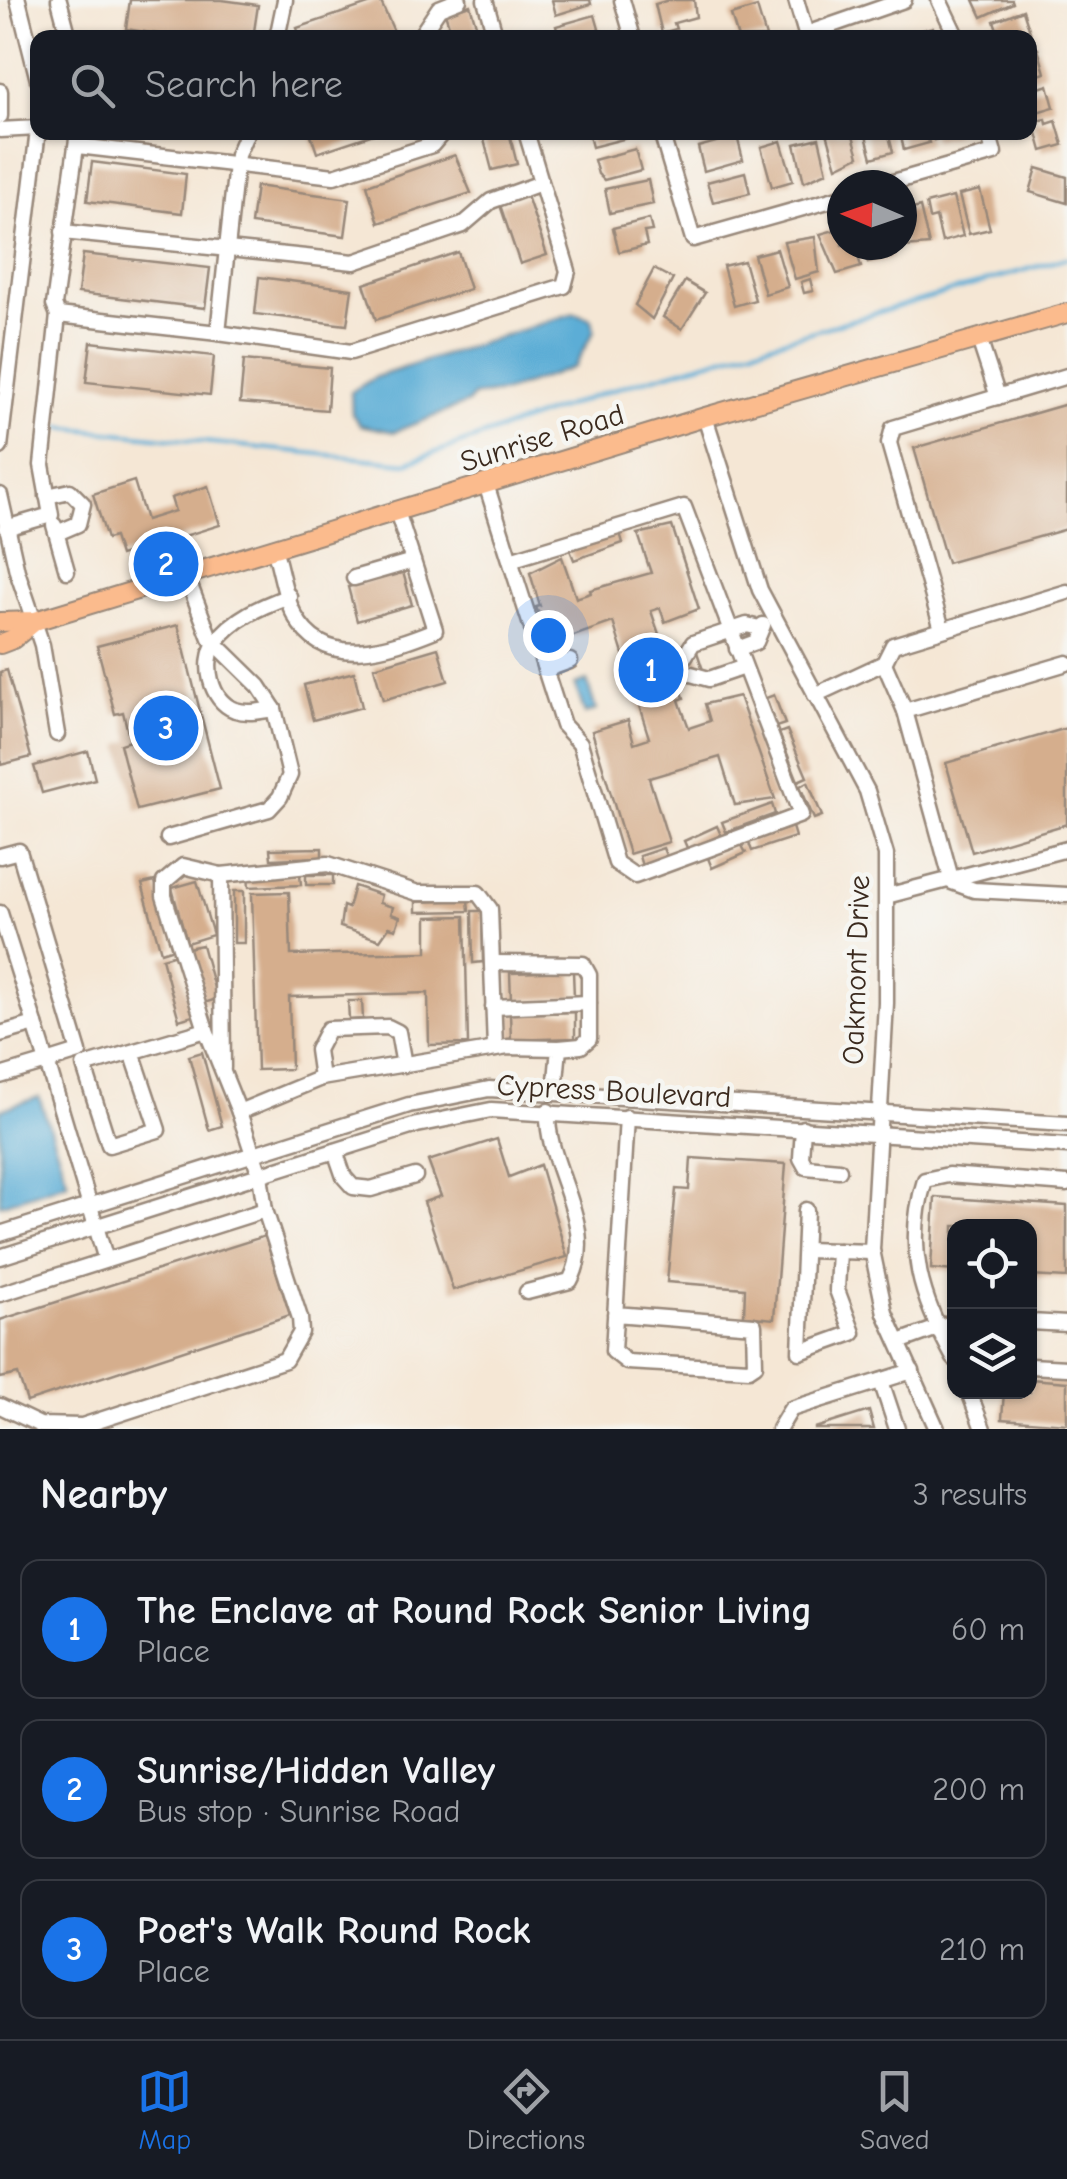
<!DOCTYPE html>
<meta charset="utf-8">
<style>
:root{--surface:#171b24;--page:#20242c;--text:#f1f3f6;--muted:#9ea1a6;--line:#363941;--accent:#1a73e8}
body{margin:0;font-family:"Comic Neue",sans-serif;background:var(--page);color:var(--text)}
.controls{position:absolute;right:30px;bottom:30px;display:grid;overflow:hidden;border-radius:20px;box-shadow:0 2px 8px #0004}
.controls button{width:90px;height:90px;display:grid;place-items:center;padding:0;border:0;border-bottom:2px solid var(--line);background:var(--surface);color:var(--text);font:50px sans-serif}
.compass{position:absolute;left:827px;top:170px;width:90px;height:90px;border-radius:50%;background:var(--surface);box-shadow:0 2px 8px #0004;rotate:272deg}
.you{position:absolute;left:548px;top:635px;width:35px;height:35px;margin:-25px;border:8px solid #fff;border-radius:50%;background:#1a73e8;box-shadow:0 0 0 15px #1a73e833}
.badge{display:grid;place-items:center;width:65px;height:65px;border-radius:50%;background:var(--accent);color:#fff;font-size:32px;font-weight:700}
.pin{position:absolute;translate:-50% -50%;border:5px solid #fff;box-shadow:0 2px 10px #0006}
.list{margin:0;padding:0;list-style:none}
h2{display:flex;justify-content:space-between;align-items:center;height:130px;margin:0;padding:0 40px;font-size:42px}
h2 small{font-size:32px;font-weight:400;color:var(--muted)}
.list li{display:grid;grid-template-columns:65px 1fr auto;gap:30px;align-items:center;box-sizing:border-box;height:140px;margin:0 20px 20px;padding:0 20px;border:2px solid var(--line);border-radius:20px}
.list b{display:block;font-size:38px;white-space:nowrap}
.list p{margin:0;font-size:32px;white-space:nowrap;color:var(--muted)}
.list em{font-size:32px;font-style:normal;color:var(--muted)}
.icon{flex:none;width:55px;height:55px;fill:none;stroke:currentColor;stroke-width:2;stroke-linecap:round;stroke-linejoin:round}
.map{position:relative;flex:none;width:1067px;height:1429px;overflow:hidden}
.search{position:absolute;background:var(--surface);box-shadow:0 2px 8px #0004;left:30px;right:30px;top:30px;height:110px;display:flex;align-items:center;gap:25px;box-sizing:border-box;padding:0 35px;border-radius:20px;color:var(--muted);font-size:38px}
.sheet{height:610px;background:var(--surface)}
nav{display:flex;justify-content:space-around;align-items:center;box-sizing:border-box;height:140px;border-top:2px solid var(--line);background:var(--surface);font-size:28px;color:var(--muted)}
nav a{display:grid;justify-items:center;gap:5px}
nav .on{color:var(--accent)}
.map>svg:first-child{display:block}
.water{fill:#5badd6;stroke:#4b6c7a;stroke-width:2.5}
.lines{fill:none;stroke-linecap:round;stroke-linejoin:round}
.stream{stroke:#5badd6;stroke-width:4}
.building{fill:#d5ae8d}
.minor-casing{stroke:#98887a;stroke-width:19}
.major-casing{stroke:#98887a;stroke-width:22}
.minor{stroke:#fff;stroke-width:14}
.major{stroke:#fbbb8d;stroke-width:18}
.labels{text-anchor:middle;stroke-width:9;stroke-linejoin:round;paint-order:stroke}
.street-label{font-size:30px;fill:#3b2a1e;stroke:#f6f6f2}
</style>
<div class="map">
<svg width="1067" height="1429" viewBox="0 0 1067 1429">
<rect width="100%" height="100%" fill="#f6f6f2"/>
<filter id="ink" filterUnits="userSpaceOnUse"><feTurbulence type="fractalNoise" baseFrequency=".01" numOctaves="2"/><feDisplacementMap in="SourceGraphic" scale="20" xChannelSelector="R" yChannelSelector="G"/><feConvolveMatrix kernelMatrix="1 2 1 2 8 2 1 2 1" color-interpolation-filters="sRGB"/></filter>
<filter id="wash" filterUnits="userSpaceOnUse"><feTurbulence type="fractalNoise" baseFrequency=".0048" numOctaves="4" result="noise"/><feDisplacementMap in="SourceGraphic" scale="40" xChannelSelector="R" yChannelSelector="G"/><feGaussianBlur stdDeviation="2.25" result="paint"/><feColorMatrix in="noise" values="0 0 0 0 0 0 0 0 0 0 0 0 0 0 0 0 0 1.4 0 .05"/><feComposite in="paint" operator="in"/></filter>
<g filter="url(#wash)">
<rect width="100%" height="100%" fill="#f5e7d5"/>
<g class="water">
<path d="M574,313L592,319L594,331L574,367L505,392L473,396L468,403L394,432L360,425L352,414L351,392L376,377Z"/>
<path d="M587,681L596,710L585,714L575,685Z"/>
<path d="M39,1097L68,1182L0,1205V1110Z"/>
</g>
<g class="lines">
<path class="stream" d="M59,427L406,463L623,386L1067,258"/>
</g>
<g id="blocks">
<g class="building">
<path d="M130,0H222L258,5L253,38H182L126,29Z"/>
<path d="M380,0L396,36L300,38L297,28Z"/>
<path d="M552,0H590L591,4L556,15Z"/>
<path d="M669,0H694L696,17L674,23L676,29L662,33L655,4Z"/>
<path d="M974,0H1012L1013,3L982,17Z"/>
<path d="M470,5L480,38H453L445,13Z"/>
<path d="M757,7L766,37L738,38L731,15Z"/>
<path d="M1023,10L1032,38H1000L994,21Z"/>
<path d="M595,15L601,36L559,38L556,26Z"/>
<path d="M933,27L935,38H897V36Z"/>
<path d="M1038,49L1045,73L1030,78V52Z"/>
<path d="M1048,85L1054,107L1030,114V91Z"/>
<path d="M1046,119L1047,124L1056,121L1063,145L1042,151L1034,122Z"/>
<path d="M310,132H376L377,133L317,153Z"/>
<path d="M482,132H509L517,164L492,170Z"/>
<path d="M588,132H630L631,137L592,147Z"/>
<path d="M852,132L859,156L837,167L827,133Z"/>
<path d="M865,132H888L893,152L872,158Z"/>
<path d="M900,132H926L929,143L904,150Z"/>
<path d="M932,132H956V134L934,140Z"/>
<path d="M737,136L743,160L704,171L698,147Z"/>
<path d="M819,138L827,172L804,182L795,144Z"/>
<path d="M781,141L793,181L772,187L761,147Z"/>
<path d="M635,149L641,170L604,180L598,174L594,160Z"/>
<path d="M455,155L471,193L379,223L367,185Z"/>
<path d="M92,162L186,174L182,213L87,201Z"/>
<path d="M1037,168L1067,177V203L1030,192Z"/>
<path d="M745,172L750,193L713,202L707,182Z"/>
<path d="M648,180L653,204L610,213L605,189Z"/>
<path d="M256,186L350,199L345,236L251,224Z"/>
<path d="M980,190L990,229L969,234L959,195Z"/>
<path d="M527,196L547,255L520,264L500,205Z"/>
<path d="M953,197L963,236L942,242L936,217L929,219L926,204Z"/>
<path d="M920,207L929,245L904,247L902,212Z"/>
<path d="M649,219L652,231L644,232L647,245L619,252L613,228Z"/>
<path d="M842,228V245H855L861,267L837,274L820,234Z"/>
<path d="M815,237L819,272L795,279L784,242Z"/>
<path d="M863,245H889L892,257L868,263Z"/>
<path d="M777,249L788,287L765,294L754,255Z"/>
<path d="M458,252L470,289L376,320L364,284Z"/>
<path d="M83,254L210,268L205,308L78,293Z"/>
<path d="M744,261L755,300L734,306L723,266Z"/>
<path d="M654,269L673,279L652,319L635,305Z"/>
<path d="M259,277L352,289L347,325L255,314Z"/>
<path d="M810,279L813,291L804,293L801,282Z"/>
<path d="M685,281L705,293L682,329L663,317Z"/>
<path d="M91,342L214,356L210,395L86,382Z"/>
<path d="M244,360L330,368L327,410L240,403Z"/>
<path d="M1067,404V529L947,563L914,448Z"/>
<path d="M134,481L146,520L175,511L171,498L208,486L220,525L120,556L114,537L107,539L93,494Z"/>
<path d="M672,526L699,609L665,622L660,608L651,611L662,643L666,642L669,649L684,698L679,700L682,709L689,728L710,721L705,704L739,696L775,799L735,805L720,757L649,778L669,842L629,854L592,731L628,720L634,743L649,738L613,622L551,644L536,607L540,606L530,573L562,557L576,598L591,593L590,590L651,573L638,534Z"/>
<path d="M620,533L623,543L574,560L570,550Z"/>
<path d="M403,572L412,605L357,621L348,587Z"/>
<path d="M178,625L220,789L137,810L120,744L130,741L123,712L115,714L97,646Z"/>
<path d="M438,648L448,681L383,700L374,667Z"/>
<path d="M697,652L703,670L679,678L673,660Z"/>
<path d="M7,670L31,757L1,765L0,672Z"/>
<path d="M354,672L362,707L313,720L304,685Z"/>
<path d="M774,695L785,724L776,727L766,698Z"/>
<path d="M1067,728V824L972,852L946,763Z"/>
<path d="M787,730L807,777L798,781L779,733Z"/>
<path d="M88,751L95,779L42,793L34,766Z"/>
<path d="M808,782L822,816L814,819L800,786Z"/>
<path d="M772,804L775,814L726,832L722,822Z"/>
<path d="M717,826L721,835L688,850L684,841Z"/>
<path d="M792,827L795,837L752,851L748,841Z"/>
<path d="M741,844L746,853L712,868L708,858Z"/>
<path d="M322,848V857L271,859L270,849Z"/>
<path d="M663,848L667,858L642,866L639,856Z"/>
<path d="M300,875L301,885L249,887L248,876Z"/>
<rect x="306" y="875" width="27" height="10"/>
<path d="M155,881L174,948L161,952L142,884Z"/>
<path d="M197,881L213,935L187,943L172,888Z"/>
<path d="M354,886L381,895L379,903L393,907L391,914L400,917L396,929L389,927L380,940L340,927L343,906L348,908Z"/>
<rect x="234" y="891" width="10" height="52"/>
<path d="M289,892L291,955L427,952V917L465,916L468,1044L429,1045L428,993L289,997L291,1069L257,1070L252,893Z"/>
<path d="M468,900L469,911L416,912V902Z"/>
<path d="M472,911H482L483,962L473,963Z"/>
<path d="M202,945L217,999L204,1003L188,948Z"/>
<path d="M176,954L193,1016L179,1020L162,958Z"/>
<path d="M573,971L574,997L511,1000L510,973Z"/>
<path d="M348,1001H362L363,1019L349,1020Z"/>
<path d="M575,1012V1038L511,1040L510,1014Z"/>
<path d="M202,1052L222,1126L209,1130L189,1056Z"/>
<path d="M497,1139L509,1177L540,1165L567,1257L453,1290L424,1202L441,1196L428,1161Z"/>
<path d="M691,1158L786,1164L774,1319L744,1316L745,1288L667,1282L676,1189L689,1190Z"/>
<path d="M935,1197L1067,1206V1278L1030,1276V1226H954V1271L931,1269Z"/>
<path d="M265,1236L290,1315L27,1402L18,1374L0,1378V1320Z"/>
<path d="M1030,1379L1067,1382V1424L1002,1419L1004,1392H1030Z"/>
<path d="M869,1411L874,1429H815V1428Z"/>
</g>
</g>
</g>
<g filter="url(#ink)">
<use href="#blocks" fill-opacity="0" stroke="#98887a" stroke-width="2.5"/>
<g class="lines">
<g class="minor-casing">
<g id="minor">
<path d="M18,0L38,80"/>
<path d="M59,0L69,38"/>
<path d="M485,0L496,38"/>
<path d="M622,0L633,38"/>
<path d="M796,0L806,34L904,0"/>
<path d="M939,0L957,38"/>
<path d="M277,38L285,0"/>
<path d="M419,38L439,8L459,0"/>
<path d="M0,91V116"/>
<path d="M0,130L38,128"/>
<path d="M78,132L54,305L58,315L218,333L237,155L247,132"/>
<path d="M661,132L693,239L842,197"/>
<path d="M78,146L334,176L432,145L443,132"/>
<path d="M883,185L994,153L988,132"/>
<path d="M63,232L354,262L463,225L491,201L541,183"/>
<path d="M218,333L351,352L564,286L568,271L526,132"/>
<path d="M979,339L998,397"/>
<path d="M705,417L760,590L867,791L886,855V1003L872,1250L885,1313L937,1429"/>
<path d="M0,447L38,130"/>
<path d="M486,484L510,560L684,507L801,815L635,876L616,863L580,743L563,725L510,560"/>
<path d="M0,495L17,571L42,645L57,734"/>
<path d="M47,496L70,491L83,504L78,524L57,533"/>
<path d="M54,525L67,571"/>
<path d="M6,528L51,515L42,465L58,315"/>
<path d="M274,548C281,569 284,597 295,616C325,672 390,648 435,630L397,511"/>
<path d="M354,578L413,561"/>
<path d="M942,629L889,443L893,428L1067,376"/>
<path d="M737,649L756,642L763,625"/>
<path d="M685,656L693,643L747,625L759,628"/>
<path d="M884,663L905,711L952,882L974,890L1067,895"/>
<path d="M545,670L570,661"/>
<path d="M691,674L709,679L744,667"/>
<path d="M815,695L884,663L893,645L1067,592"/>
<path d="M274,709C261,711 248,714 235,710C210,701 202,662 216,642C233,618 262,606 289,596"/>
<path d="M905,711L1067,663"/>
<path d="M168,838L269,809L280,797L290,775L274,709L259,686L210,638L186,575"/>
<path d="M0,856L19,851L79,1052L47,1062L0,913"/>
<path d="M221,875L223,1068"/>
<path d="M890,895L1067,849"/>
<path d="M492,963L583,964L589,975V1039L581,1046L559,1048"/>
<path d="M493,1007L589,1003"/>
<path d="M0,1034L35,1024"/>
<path d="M132,1052L158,1130L109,1145L84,1066L206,1030"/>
<path d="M0,1076L47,1062L106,1260"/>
<path d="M321,1078L317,1050L328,1029L388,1027L398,1032L404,1065"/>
<path d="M239,1112L206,1030L164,896V882L183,866L221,875L328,864L418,893H478L490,909L495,1049"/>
<path d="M803,1128L801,1158L806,1167L839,1170"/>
<path d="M335,1151L344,1177L353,1187L371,1189L415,1176"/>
<path d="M265,1210L260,1175L239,1112L321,1078L508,1047L559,1048L555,1091"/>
<path d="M806,1210L800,1352L853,1333L837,1290L839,1251"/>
<path d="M0,1234L409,1105L489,1089L1067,1124"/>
<path d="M805,1250L872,1252"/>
<path d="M0,1257L417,1125L491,1110L1067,1146"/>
<path d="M527,1292L570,1281C600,1226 545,1167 548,1111"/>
<path d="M0,1294L265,1210L300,1318L301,1332L285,1360L82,1426L40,1425L0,1406"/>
<path d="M615,1314L754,1325L755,1365L749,1369L627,1362L613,1351L627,1117"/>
<path d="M1030,1322L1067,1324"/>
<path d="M899,1342L954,1322"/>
<path d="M954,1358C921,1299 904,1247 925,1180L948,1175L1067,1184"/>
<path d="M1030,1366L1067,1368"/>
<path d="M881,1381L897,1429"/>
<path d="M969,1392L983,1429"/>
<path d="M779,1429L791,1409L912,1371"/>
</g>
</g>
<g class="major-casing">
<g id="major">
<path d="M0,622L35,621L705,417L1067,313"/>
<path d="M0,644L13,639L35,621"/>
</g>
</g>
<use href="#minor" class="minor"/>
<use href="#major" class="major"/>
</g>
</g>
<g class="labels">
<g class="street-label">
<text transform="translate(542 438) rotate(-17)" y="10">Sunrise Road</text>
<text transform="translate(856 970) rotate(-88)" y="10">Oakmont Drive</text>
<text transform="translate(614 1091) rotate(3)" y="10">Cypress Boulevard</text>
</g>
</g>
</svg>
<div class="controls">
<button><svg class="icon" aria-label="locate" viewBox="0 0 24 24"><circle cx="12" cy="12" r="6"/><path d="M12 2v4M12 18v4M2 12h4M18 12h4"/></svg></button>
<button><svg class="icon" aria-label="layers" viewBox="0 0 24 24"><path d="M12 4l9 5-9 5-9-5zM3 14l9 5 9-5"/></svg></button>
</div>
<svg class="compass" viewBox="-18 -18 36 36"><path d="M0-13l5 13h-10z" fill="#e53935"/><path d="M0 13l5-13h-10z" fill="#9ea1a6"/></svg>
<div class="you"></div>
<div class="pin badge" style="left:651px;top:670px">1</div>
<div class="pin badge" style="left:166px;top:564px">2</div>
<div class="pin badge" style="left:166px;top:728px">3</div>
<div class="search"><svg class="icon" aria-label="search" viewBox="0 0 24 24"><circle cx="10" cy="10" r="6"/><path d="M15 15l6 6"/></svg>Search here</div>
</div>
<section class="sheet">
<h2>Nearby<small>3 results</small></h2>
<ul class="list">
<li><span class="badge">1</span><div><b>The Enclave at Round Rock Senior Living</b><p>Place</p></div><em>60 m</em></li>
<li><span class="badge">2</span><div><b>Sunrise/Hidden Valley</b><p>Bus stop · Sunrise Road</p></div><em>200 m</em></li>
<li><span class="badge">3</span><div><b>Poet's Walk Round Rock</b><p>Place</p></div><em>210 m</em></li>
</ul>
</section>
<nav>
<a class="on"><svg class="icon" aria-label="map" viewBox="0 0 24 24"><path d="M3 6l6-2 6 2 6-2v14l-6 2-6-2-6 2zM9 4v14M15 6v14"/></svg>Map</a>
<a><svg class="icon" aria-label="directions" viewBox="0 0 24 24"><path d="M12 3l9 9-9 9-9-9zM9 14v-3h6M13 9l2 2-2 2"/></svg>Directions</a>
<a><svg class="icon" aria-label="saved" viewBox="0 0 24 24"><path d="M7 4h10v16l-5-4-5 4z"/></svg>Saved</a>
</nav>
